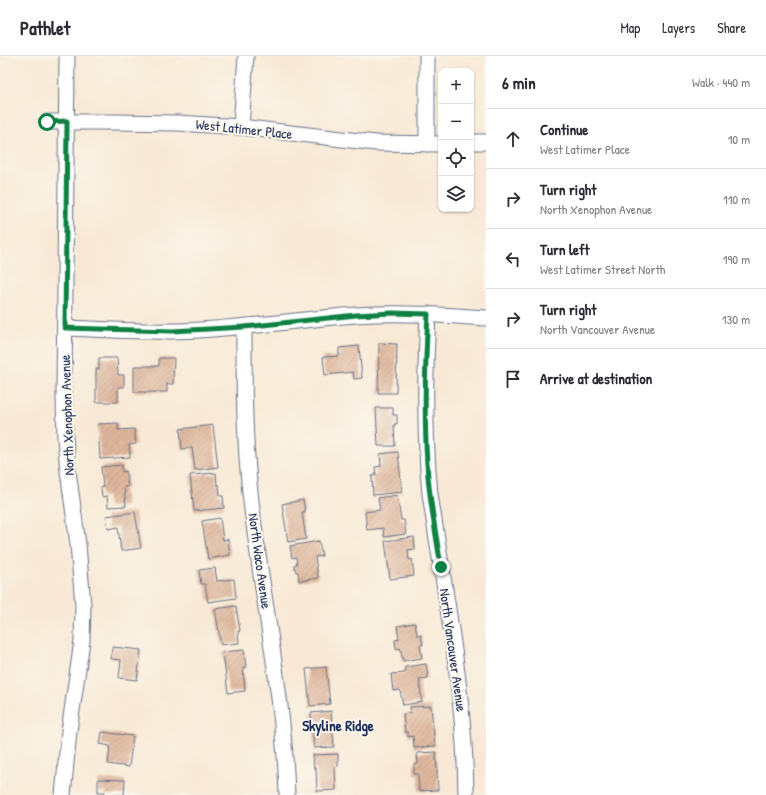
<!DOCTYPE html>
<meta charset="utf-8">
<style>
:root{--surface:#fff;--page:#f7f7f7;--text:#2b2b33;--muted:#7c7c81;--line:#e1e1e2}
body{margin:0;font-family:"Patrick Hand",sans-serif;background:var(--page);color:var(--text)}
.controls{position:absolute;right:12px;top:12px;display:grid;overflow:hidden;border-radius:8px;box-shadow:0 1px 3px #0004}
.controls button{width:36px;height:36px;display:grid;place-items:center;padding:0;border:0;border-bottom:1px solid var(--line);background:var(--surface);color:var(--text);font:20px sans-serif}
.stop{position:absolute;width:12px;height:12px;margin:-9px;border:3px solid #0b8043;border-radius:50%;background:#fff}
.stop.end{background:#0b8043;border-color:#fff;box-shadow:0 1px 4px #0008}
.list{margin:0;padding:0;list-style:none}
h2{display:flex;justify-content:space-between;align-items:center;height:52px;margin:0;padding:0 16px;font-size:17px}
h2 small{font-size:13px;font-weight:400;color:var(--muted)}
.list li{display:grid;grid-template-columns:26px 1fr auto;gap:12px;align-items:center;box-sizing:border-box;height:60px;padding:0 16px;border-top:1px solid var(--line)}
.list b{display:block;font-size:15px;white-space:nowrap}
.list p{margin:0;font-size:13px;white-space:nowrap;color:var(--muted)}
.list em{font-size:13px;font-style:normal;color:var(--muted)}
.icon{flex:none;width:22px;height:22px;fill:none;stroke:currentColor;stroke-width:2;stroke-linecap:round;stroke-linejoin:round}
.map{position:relative;flex:none;width:486px;height:739px;overflow:hidden}
header{display:flex;align-items:center;gap:24px;box-sizing:border-box;height:56px;padding:0 20px;background:var(--surface);border-bottom:1px solid var(--line)}
header strong{font-size:19px}
nav{display:flex;gap:22px;margin-inline-start:auto;font-size:14px}
main{display:flex}
aside{flex:1;background:var(--surface)}
.map>svg:first-child{display:block}
.building{fill:url(#building-hatch)}
.lines{fill:none;stroke-linecap:round;stroke-linejoin:round}
.minor-casing{stroke:#687088;stroke-width:17}
.minor{stroke:#fff;stroke-width:15}
.route{stroke:#0b8043;stroke-width:5}
.labels{text-anchor:middle;stroke-width:4;stroke-linejoin:round;paint-order:stroke}
.street-label{font-size:14px;fill:#1b2f5e;stroke:#fbf7ec}
.neighbourhood-label{font-size:15px;font-weight:bold;fill:#1b2f5e;stroke:#fbf7ec}
</style>
<header>
<strong>Pathlet</strong>
<nav><a>Map</a><a>Layers</a><a>Share</a></nav>
</header>
<main>
<div class="map">
<svg width="486" height="739" viewBox="0 0 486 739">
<defs>
<pattern id="building-hatch" width="6" height="6" patternUnits="userSpaceOnUse"><rect width="6" height="6" fill="#e0b79c"/><path d="M-1 1l2-2M0 6l6-6M5 7l2-2" fill="none" stroke="#b59582"/></pattern>
</defs>
<rect width="100%" height="100%" fill="#fbf7ec"/>
<filter id="ink" filterUnits="userSpaceOnUse"><feTurbulence type="fractalNoise" baseFrequency=".025" numOctaves="2"/><feDisplacementMap in="SourceGraphic" scale="8" xChannelSelector="R" yChannelSelector="G"/><feConvolveMatrix kernelMatrix="1 2 1 2 8 2 1 2 1" color-interpolation-filters="sRGB"/></filter>
<filter id="wash" filterUnits="userSpaceOnUse"><feTurbulence type="fractalNoise" baseFrequency=".012" numOctaves="4" result="noise"/><feDisplacementMap in="SourceGraphic" scale="16" xChannelSelector="R" yChannelSelector="G"/><feGaussianBlur stdDeviation="0.9" result="paint"/><feColorMatrix in="noise" values="0 0 0 0 0 0 0 0 0 0 0 0 0 0 0 0 0 1.4 0 .05"/><feComposite in="paint" operator="in"/></filter>
<g filter="url(#wash)">
<rect width="100%" height="100%" fill="#f8e9d6"/>
<g id="blocks">
<g class="building">
<path d="M379,287L397,288L396,337H378Z"/>
<path d="M359,290L362,322L354,323L353,316L325,319L323,301L339,300V292Z"/>
<path d="M99,302H117L118,319H124V331H118V346H96V313H99Z"/>
<path d="M159,302H174L173,328H167V336H134V310H159Z"/>
<path d="M376,352H393V359H397V368H394L395,390H378Z"/>
<path d="M118,367V374L134,373L136,388L129,389L130,401L100,403L98,368Z"/>
<path d="M213,369L218,411L195,414L192,392L182,393L180,373Z"/>
<path d="M398,396L402,436L373,439L372,420L376,419L375,411L381,410L380,398Z"/>
<path d="M122,409V416L126,415L128,431H124L126,450L108,451L107,440L102,441L101,431H103L101,411Z"/>
<path d="M216,417L217,429H219L220,440H223L224,452L194,455L190,419Z"/>
<path d="M397,439L401,464H404L406,478L384,481L383,472L367,474L365,456L380,454L378,442Z"/>
<path d="M303,444L305,456H302L306,483L288,486L282,448Z"/>
<path d="M135,456L141,492L121,495L118,471L108,473L106,460Z"/>
<path d="M220,462L223,484L228,483L230,499L208,503L202,465Z"/>
<path d="M414,481L415,493L408,494L409,504L412,503L414,520L390,523L385,485Z"/>
<path d="M319,485L322,500L315,501L318,522L299,525L298,516H296L294,509L297,508L296,501L292,502L290,490Z"/>
<path d="M215,512L217,525L234,523L236,542L208,546L205,528H201L199,514Z"/>
<path d="M236,550L240,575H238L239,587L221,589L215,553Z"/>
<path d="M415,567L417,579H421L423,589H420L422,602L403,605L400,592L396,593L395,584L399,583L397,570Z"/>
<path d="M113,591L141,594L137,624L119,622L121,604L111,603Z"/>
<path d="M244,594L246,612H243L245,635L228,637L223,596Z"/>
<path d="M426,608L428,622L419,623L422,646L403,649L400,634L393,635L391,618L405,617V611Z"/>
<path d="M326,611L330,648L310,650L306,613Z"/>
<path d="M431,650L435,690L414,692L413,680L408,681V676H405L403,658L411,657L410,651Z"/>
<path d="M331,655L334,691L314,692L311,657Z"/>
<path d="M102,676L133,680L129,711L108,708L110,690L100,688Z"/>
<path d="M436,696L438,734L419,735L418,718H414V708H418L417,697Z"/>
<path d="M338,698V710L335,711L336,734L317,735L316,712H314L313,699Z"/>
<path d="M98,723L125,724L124,739H105V736H98Z"/>
</g>
</g>
</g>
<g filter="url(#ink)">
<use href="#blocks" fill-opacity="0" stroke="#687088" stroke-width="1"/>
<g class="lines">
<g class="minor-casing">
<g id="minor">
<path d="M427,0V88"/>
<path d="M47,66H117L178,67L241,71L376,87L441,88"/>
<path d="M241,71L246,0"/>
<path d="M471,86H486"/>
<path d="M428,258C425,318 424,378 430,438C445,538 465,638 466,739"/>
<path d="M244,271C244,323 244,374 249,426C259,530 284,634 287,739"/>
<path d="M65,272C101,273 136,276 172,275C233,274 294,264 356,259C399,256 443,259 486,262"/>
<path d="M63,739L69,675L82,585L83,549L78,488L68,415L65,382L64,341L67,0"/>
</g>
</g>
<use href="#minor" class="minor"/>
</g>
</g>
<g class="lines" filter="url(#ink)">
<path class="route" d="M47,66L67,65L65,272L172,275L244,271L356,259L392,257L428,258C425,308 424,358 427,408C429,443 436,477 441,511"/>
</g>
<g class="labels">
<g class="street-label">
<text transform="translate(244 73) rotate(6)" y="5">West Latimer Place</text>
<text transform="translate(67 359) rotate(-92)" y="5">North Xenophon Avenue</text>
<text transform="translate(260 505) rotate(82)" y="5">North Waco Avenue</text>
<text transform="translate(453 594) rotate(82)" y="5">North Vancouver Avenue</text>
</g>
<g class="neighbourhood-label">
<text x="338" y="675">Skyline Ridge</text>
</g>
</g>
</svg>
<div class="controls">
<button>+</button>
<button>−</button>
<button><svg class="icon" aria-label="locate" viewBox="0 0 24 24"><circle cx="12" cy="12" r="6"/><path d="M12 2v4M12 18v4M2 12h4M18 12h4"/></svg></button>
<button><svg class="icon" aria-label="layers" viewBox="0 0 24 24"><path d="M12 4l9 5-9 5-9-5zM3 14l9 5 9-5"/></svg></button>
</div>
<div class="stop" style="left:47px;top:66px"></div>
<div class="stop end" style="left:441px;top:511px"></div>
</div>
<aside>
<h2>6 min<small>Walk · 440 m</small></h2>
<ul class="list">
<li><svg class="icon" aria-label="ahead" viewBox="0 0 24 24"><path d="M12 20V5M6 11l6-6 6 6"/></svg><div><b>Continue</b><p>West Latimer Place</p></div><em>10 m</em></li>
<li><svg class="icon" aria-label="right" viewBox="0 0 24 24"><path d="M7 20v-9h11M14 6l5 5-5 5"/></svg><div><b>Turn right</b><p>North Xenophon Avenue</p></div><em>110 m</em></li>
<li><svg class="icon" aria-label="left" viewBox="0 0 24 24"><path d="M17 20v-9H6M10 6l-5 5 5 5"/></svg><div><b>Turn left</b><p>West Latimer Street North</p></div><em>190 m</em></li>
<li><svg class="icon" aria-label="right" viewBox="0 0 24 24"><path d="M7 20v-9h11M14 6l5 5-5 5"/></svg><div><b>Turn right</b><p>North Vancouver Avenue</p></div><em>130 m</em></li>
<li><svg class="icon" aria-label="arrive" viewBox="0 0 24 24"><path d="M6 21V4h12l-3 4 3 4H6"/></svg><div><b>Arrive at destination</b></div></li>
</ul>
</aside>
</main>
